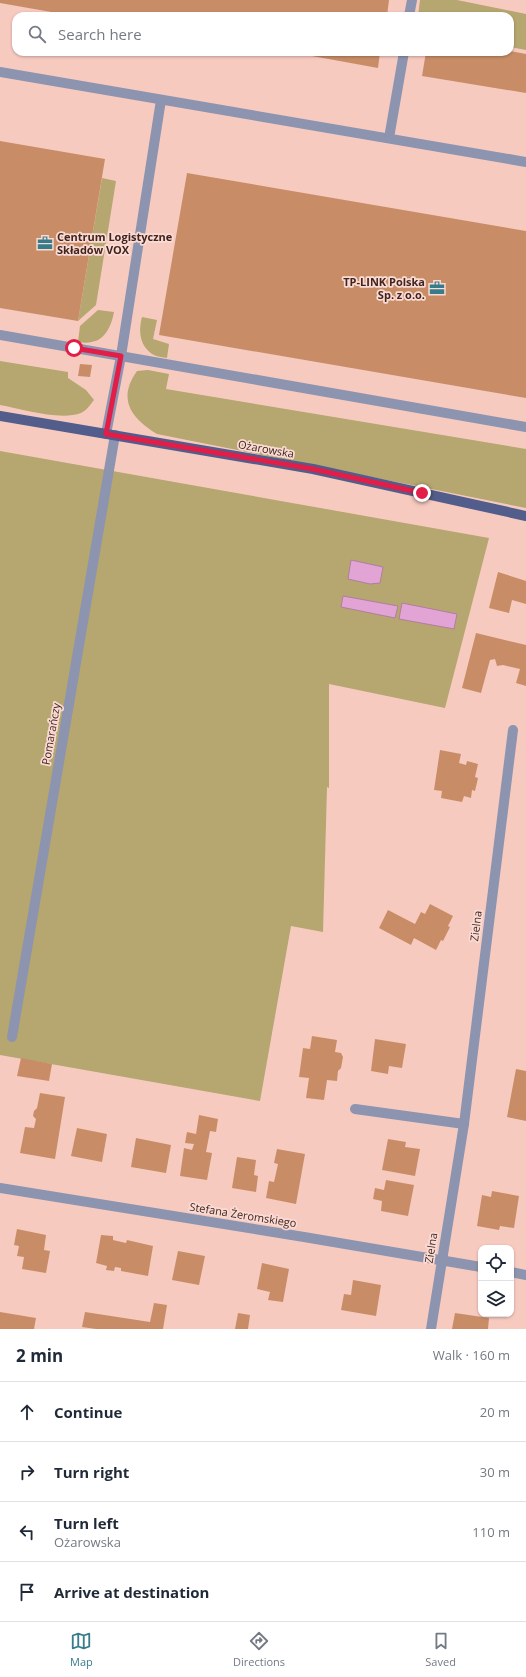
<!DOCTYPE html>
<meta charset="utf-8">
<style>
:root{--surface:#fff;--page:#f2f2f3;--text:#1f2937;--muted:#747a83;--line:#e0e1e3;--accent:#377c8a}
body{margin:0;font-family:"Open Sans",sans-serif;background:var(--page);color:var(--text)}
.controls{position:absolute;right:12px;bottom:12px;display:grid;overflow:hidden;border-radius:8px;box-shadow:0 1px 3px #0004}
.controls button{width:36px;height:36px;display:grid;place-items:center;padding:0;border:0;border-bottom:1px solid var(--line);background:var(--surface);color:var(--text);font:20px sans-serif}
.stop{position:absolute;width:12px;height:12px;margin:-9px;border:3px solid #e11d48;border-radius:50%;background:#fff}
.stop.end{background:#e11d48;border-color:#fff;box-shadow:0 1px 4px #0008}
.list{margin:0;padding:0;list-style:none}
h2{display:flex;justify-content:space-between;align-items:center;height:52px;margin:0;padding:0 16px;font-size:17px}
h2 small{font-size:13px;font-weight:400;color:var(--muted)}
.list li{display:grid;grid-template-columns:26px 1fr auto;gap:12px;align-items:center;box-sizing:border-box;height:60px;padding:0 16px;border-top:1px solid var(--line)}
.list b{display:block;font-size:15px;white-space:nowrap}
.list p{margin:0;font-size:13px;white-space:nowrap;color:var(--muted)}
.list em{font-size:13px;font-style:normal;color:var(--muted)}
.icon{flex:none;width:22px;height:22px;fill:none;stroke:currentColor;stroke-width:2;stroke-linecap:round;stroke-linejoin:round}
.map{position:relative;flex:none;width:526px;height:1329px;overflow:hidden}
.search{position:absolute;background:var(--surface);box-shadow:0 1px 3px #0004;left:12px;right:12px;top:12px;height:44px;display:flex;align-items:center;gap:10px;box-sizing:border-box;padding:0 14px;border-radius:12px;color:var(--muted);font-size:15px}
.sheet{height:292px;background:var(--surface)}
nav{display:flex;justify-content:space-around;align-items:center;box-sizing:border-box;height:56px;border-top:1px solid var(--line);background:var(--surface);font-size:11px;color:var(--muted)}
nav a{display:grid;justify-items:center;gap:2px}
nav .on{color:var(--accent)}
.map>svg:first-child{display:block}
.green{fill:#b6a66f}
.water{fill:#e1a4d5;stroke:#b17e9e}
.building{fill:#c88d67}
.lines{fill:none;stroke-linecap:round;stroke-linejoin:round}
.minor{stroke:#8d94af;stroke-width:10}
.major{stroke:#525d8b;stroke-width:10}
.route{stroke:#e11d48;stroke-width:5}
.labels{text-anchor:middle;stroke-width:3.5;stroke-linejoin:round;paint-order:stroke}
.poi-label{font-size:11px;font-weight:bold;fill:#40241e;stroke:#fadbd4;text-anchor:start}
.street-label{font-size:11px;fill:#40241e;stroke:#fadbd4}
</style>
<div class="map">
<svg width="526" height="1329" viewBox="0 0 526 1329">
<rect width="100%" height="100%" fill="#f7cac0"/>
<g class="green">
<path d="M420,0H457L526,14V50L510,47L512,33H510V16H418Z"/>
<path d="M102,178L116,181L96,305L78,321Z"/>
<path d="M98,310L114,312C110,332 101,346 78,342L80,326Z"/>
<path d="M142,317L157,320L153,339L169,344L167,358C163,357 158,357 154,355C140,347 138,332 142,317Z"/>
<path d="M0,361L68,372V378L86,390L94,400C90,405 87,410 81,413C60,421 22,409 0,405Z"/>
<path d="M148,370L169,374L166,389L526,449V508L157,434C131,418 117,399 137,371Z"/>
<path d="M0,451L489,538L445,708L329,684V788L327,787L323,932L291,926L260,1101L0,1055Z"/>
</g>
<g class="water">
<path d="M351,560L383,567L380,583L370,584L348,579Z"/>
<path d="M343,596L398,606L395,618L341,607Z"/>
<path d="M402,603L457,614L454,629L399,619Z"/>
</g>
<g class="building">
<path d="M0,0H389L387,16H74L0,3Z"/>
<path d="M510,51L526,54V93L422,76L426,52Z"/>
<path d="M290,52H380L378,68Z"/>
<path d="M0,141L105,159L78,321L0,308Z"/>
<path d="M187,173L526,231V398L159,335Z"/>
<path d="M80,364L92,365L90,377L78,376Z"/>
<path d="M498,572L526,581V604L512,600L509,613L489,608Z"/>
<path d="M476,633L526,645V686L516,683L520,669L503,665L497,666L495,659L490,660L481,693L462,688Z"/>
<path d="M440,750L461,754L459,763L466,765L467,761L478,764L475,777L478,778L475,791L472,790L471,798L464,796L462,802L441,798L442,791L434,790Z"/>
<path d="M430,904L453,916L448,926L450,927L443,941L441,940L436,950L414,938L411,945L379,928L388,910L415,924L421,912L425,914Z"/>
<path d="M312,1036L337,1040L335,1052L341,1053L343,1057L341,1068L338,1071L337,1081L327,1080L324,1100L306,1098L309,1078L299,1077L303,1048L310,1049Z"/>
<path d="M375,1039L406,1044L402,1068L389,1066L388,1074L371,1071Z"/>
<path d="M21,1058L52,1064L49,1081L17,1076Z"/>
<path d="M516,1069L526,1071V1121L507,1117Z"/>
<path d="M40,1093L65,1097L55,1159L20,1153L25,1127L34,1128L36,1119L33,1116L34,1111L37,1108Z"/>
<path d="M199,1115L218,1119L216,1132L210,1131L206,1152L212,1153L207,1180L180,1176L184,1148L192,1150L194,1144L185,1143L187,1132L196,1134Z"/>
<path d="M77,1128L107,1134L102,1162L71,1156Z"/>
<path d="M136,1138L171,1145L166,1173L131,1167Z"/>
<path d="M388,1139L406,1142L405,1147L420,1149L415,1176L382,1170Z"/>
<path d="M277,1149L305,1154L296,1204L266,1198L269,1181L274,1182L278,1164L274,1163Z"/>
<path d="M237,1157L256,1160L254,1175L258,1176L256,1192L232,1188Z"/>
<path d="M386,1180L414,1185L408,1216L381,1211L382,1201L373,1199L375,1188L384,1190Z"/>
<path d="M492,1191L519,1196L514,1228L500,1226L499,1230L477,1226L482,1195L491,1197Z"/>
<path d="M17,1229L46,1235L44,1250L50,1251L46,1273L22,1269L24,1257L17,1256L19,1246L14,1245Z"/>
<path d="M101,1235L113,1236V1240L126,1243L127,1240L153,1246L148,1276L121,1271V1268L115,1267L114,1271L106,1270L107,1266L96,1263Z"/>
<path d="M178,1251L205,1256L199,1285L172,1280Z"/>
<path d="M262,1263L289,1269L283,1302L268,1300L270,1292L257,1289Z"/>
<path d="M353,1280L381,1285L376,1316L341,1310L344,1294L351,1295Z"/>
<path d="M154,1303L167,1305L163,1329H96L82,1327L85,1312L150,1322Z"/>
<path d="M0,1312L36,1318L34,1329H0Z"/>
<path d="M238,1313L250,1315L248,1329H235Z"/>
<path d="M455,1313L489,1318L488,1329H452Z"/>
</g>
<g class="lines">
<g class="minor">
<path d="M409,16L412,0"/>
<path d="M0,72L526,162"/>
<path d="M389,138L404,52"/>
<path d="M0,335L526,427"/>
<path d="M106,434L121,356L161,100"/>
<path d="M12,1037L115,435"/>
<path d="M355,1109L464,1124"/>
<path d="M0,1188L304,1237L481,1267"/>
<path d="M511,1272L526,1275"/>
<path d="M431,1329L464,1124L513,730"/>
</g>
<path class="major" d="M0,416L313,469L526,516"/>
</g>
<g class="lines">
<path class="route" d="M74,348L121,356L106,434L313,469L422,493"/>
</g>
<defs>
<g id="office-bare" transform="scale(1.2)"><path d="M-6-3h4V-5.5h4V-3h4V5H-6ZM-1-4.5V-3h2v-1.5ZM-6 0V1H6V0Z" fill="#377c8a" stroke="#fadbd4" stroke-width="2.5" paint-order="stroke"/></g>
</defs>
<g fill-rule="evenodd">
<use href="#office-bare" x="45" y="243"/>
<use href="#office-bare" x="437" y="288"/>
</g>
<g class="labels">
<g class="poi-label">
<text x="57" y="241">Centrum Logistyczne<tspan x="57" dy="13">Składów VOX</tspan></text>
<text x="425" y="286" text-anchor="end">TP-LINK Polska<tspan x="425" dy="13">Sp. z o.o.</tspan></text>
</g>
<g class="street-label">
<text transform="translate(266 449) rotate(10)" y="4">Ożarowska</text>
<text transform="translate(51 734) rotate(-80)" y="4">Pomarańczy</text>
<text transform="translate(476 926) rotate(-83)" y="4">Zielna</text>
<text transform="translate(243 1215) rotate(9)" y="4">Stefana Żeromskiego</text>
<text transform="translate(431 1248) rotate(-81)" y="4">Zielna</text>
</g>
</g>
</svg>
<div class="controls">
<button><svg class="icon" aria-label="locate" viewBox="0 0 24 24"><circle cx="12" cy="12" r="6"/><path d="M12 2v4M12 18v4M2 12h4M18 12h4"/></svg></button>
<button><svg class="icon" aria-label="layers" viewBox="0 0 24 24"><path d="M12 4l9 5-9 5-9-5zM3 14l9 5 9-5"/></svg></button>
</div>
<div class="stop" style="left:74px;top:348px"></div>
<div class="stop end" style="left:422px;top:493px"></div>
<div class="search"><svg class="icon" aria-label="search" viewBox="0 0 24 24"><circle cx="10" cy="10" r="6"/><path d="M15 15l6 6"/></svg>Search here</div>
</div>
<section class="sheet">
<h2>2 min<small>Walk · 160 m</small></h2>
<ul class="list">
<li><svg class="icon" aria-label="ahead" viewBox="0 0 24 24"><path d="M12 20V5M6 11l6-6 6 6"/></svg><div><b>Continue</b></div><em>20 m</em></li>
<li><svg class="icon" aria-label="right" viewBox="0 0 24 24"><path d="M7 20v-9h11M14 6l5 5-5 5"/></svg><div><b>Turn right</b></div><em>30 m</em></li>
<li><svg class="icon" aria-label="left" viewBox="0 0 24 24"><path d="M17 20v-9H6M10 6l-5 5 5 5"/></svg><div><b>Turn left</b><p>Ożarowska</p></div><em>110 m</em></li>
<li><svg class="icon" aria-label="arrive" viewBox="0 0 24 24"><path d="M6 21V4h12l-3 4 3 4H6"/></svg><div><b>Arrive at destination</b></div></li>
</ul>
</section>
<nav>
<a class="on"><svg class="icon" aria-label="map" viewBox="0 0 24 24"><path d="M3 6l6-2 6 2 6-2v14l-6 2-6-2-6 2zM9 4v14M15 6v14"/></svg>Map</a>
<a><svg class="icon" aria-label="directions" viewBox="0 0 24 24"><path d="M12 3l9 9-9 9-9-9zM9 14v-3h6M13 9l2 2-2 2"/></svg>Directions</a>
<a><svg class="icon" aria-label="saved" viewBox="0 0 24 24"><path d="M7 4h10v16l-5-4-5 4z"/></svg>Saved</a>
</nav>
